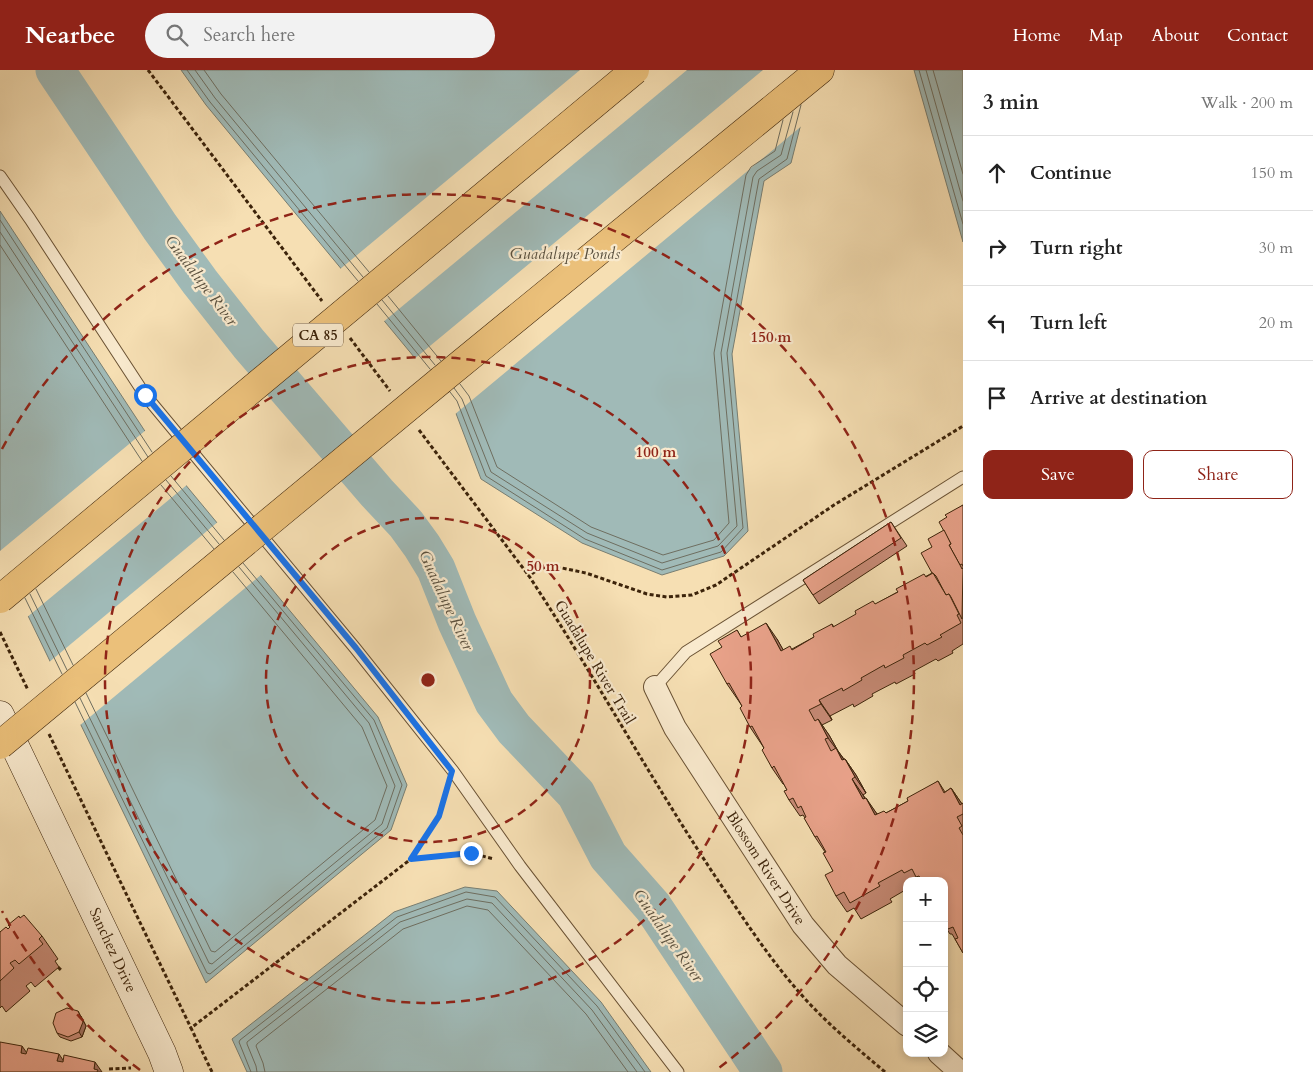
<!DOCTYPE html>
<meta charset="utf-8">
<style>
:root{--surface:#fff;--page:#f2f2f2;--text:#222;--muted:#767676;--line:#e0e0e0;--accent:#8f2418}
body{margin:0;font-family:Cardo,serif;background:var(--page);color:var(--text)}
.controls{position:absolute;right:15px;bottom:15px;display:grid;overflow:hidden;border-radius:10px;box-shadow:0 2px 8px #0003}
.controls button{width:45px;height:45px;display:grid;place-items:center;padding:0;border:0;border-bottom:1px solid var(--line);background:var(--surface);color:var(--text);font:25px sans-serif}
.stop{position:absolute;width:15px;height:15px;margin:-11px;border:4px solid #1a73e8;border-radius:50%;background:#fff}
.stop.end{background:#1a73e8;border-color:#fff;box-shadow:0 1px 5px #0008}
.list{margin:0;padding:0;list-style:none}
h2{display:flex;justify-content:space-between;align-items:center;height:65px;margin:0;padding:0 20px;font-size:21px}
h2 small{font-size:16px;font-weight:400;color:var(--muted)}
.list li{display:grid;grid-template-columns:32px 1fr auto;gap:15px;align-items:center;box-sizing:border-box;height:75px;padding:0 20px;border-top:1px solid var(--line)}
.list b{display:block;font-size:19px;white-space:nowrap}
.list em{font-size:16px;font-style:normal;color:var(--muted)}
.actions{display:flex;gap:10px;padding:15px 20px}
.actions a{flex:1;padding:11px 0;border:1px solid var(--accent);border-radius:10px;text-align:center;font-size:18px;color:var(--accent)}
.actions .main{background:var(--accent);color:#fff}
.icon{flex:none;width:28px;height:28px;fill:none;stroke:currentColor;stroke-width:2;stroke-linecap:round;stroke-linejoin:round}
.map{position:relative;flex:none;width:963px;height:1002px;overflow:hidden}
header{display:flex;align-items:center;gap:30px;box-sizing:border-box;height:70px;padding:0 25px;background:var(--accent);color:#fff}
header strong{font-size:24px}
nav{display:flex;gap:28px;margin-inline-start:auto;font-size:18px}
.search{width:350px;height:45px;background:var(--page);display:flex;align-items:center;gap:12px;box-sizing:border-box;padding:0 18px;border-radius:28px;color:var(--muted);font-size:19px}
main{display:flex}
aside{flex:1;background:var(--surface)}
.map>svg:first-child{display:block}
.water{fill:#a0bab7;stroke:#787e72}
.pier{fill:#f6dfb3}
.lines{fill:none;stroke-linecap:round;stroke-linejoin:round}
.shore{stroke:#6e6e60;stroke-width:1}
.river{stroke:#a0bab7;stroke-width:39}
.lane-casing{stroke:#6a5234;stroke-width:13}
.street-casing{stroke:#6a5234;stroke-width:24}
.secondary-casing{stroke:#3c230a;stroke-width:29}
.highway-casing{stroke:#3c230a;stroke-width:29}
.path{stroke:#3c230a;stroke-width:3;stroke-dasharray:4 2.5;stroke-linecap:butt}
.lane{stroke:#f9eace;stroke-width:11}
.street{stroke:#f9eace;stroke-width:22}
.secondary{stroke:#f9eace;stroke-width:28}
.highway{stroke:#ebc07a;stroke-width:28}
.highway-bridge-casing{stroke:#3c230a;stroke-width:29;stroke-linecap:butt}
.highway-bridge{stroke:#ebc07a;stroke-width:28}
.wall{fill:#c88b77;stroke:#3c230a}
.shaded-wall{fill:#a37161;stroke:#3c230a}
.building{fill:#e9a28a;stroke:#3c230a}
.route{stroke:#1a73e8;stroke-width:6}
.ring{fill:none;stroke:#8f2418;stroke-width:2.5;stroke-dasharray:9 6}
.labels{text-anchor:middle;stroke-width:4.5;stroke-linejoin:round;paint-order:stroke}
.shield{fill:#f9eace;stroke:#755f45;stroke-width:1}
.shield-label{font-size:14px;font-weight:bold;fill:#3c230a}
.street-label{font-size:15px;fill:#3c230a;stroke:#f9eace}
.water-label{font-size:16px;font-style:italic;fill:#5a503e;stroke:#f9eace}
.centre{fill:#8f2418;stroke:#f9eace;stroke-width:2.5}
.ring-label{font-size:15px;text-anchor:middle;font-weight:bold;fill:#8f2418;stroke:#f9eace;stroke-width:4.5;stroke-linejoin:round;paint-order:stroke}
</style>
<header>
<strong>Nearbee</strong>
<div class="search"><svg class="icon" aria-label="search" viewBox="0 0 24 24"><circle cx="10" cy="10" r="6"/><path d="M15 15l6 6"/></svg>Search here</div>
<nav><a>Home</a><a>Map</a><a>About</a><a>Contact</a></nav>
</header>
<main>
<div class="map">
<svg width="963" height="1002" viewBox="0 0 963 1002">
<rect width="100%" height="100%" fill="#f6dfb3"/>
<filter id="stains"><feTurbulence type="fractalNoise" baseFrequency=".004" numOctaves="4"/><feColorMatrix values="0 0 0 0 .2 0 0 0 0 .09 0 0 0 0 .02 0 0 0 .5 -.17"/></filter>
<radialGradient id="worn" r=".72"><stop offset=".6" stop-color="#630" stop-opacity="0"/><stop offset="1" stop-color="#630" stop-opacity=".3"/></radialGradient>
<g class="water">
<path d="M181,0H810L811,14L791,93L764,111L732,284L748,461L724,486L662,505L582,473L481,409L452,333L206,35Z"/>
<path d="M914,0H963V172Z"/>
<path d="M0,141L160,384L378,647L407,715L391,760L206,913L0,488Z"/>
<path d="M465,817L497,821L601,932L651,1002H247L232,969L394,842Z"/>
</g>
<g class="pier">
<path d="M580,0H687L382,253L339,200Z"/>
<path d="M763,0H812L814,15L804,54L454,345L450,334L413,290Z"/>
<path d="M146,360L162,383L188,414L26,548L0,494V481Z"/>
<path d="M219,451L262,504L79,656L48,593Z"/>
</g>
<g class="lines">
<g class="shore">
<path d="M187,0L210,32L358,211"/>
<path d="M195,0L215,28L363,207"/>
<path d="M204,0L221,24L369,202"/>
<path d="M919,0L963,154"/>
<path d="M926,0L963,131"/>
<path d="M933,0L963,104"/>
<path d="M0,150L152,382"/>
<path d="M0,162L148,387"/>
<path d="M0,175L142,391"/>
<path d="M388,226L441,291"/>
<path d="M382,230L435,295"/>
<path d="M377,234L430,299"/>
<path d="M460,314L469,326L497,397L591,457L663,485L714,470L729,453L714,283L746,105L751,97L775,81L783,50"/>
<path d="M454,318L462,329L491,402L587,463L662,493L718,476L737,456L721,283L753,107L757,101L781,85L793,42"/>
<path d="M450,322L457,331L486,406L585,469L662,500L721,482L743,458L727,283L759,109L787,89L801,35"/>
<path d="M171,406L224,470"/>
<path d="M166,410L219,474"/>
<path d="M161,415L214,479"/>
<path d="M36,519L73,595"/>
<path d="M30,524L67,600"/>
<path d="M25,528L62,604"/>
<path d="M86,623L211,881L215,882L375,750L387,716L362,657L233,502"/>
<path d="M80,628L209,893L212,894L382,754L395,716L369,653L239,497"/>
<path d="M75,632L207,903L210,904L387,758L402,715L374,650L243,493"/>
<path d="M251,1002L239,972L240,970L397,847L466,822L495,827L597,936L645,1002"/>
<path d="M257,1002L256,996L247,974V972L400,852L467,829L492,833L592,940L637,1002"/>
<path d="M265,1002L263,993L256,976L257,974L403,859L467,836L488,840L586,944L628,1002"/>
</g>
<path class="river" d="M55,0L160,157L200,212L249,274L377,423L406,454L422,476L436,499L457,552L494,632L514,659L576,724L608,786L653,837L763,1002"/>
<g class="lane-casing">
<g id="lane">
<path d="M0,106L30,149L145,325L355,578L453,701L520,796L678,1002"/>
<path d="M655,617L686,582L963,407"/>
</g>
</g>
<g class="street-casing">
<g id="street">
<path d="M655,617L675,658L803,855L837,895L907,955"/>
<path d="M939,983L960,1002"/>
</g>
</g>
<g class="secondary-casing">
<path id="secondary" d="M0,645L162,983L169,1002"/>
</g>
<g class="highway-casing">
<path id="highway" d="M441,310L820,0"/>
</g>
<g class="path">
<path d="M148,0L322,231"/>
<path d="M350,268L390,321"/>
<path d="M419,360L529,506"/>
<path d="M0,562L28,620"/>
<path d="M49,664L191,958"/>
<path d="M411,789L471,783L494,789"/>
<path d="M58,897L62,901"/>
<path d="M109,999L131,998"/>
<path d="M212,1002L191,958L411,789L439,746L447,720"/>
<path d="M885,1002C858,979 831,957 807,931C772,893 743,848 715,806C650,708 594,605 529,506L537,500L549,497L562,498L586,503L647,524L667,527L692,525L716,515L834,435L963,356"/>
</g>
<use href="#lane" class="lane"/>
<use href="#street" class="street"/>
<use href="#secondary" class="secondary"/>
<use href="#highway" class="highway"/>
<g class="highway-bridge-casing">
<g id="highway-bridge">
<path d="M0,529L635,0"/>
<path d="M0,675L441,310"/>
</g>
</g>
<use href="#highway-bridge" class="highway-bridge"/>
</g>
<g class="wall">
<path d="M963,435V574L952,581L953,583L938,591L936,589L914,601L915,604L896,614L895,612L872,624L873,626L854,637L853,634L830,646L832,650L822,655L829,665L838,681L844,689H845L856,705L866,723L863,725L877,744L886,743L908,731L938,711L945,722L951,718L962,734L963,733V883L955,869L952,864H950L944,855V811H907V819L890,829L892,832L861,849L854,838L847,842L836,826L833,801L825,782L815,767L805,748L803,745L800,746L789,730L787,720L784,714H783L772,698L764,678L750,657L742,636L738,630L727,614L722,577L737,560L741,567L777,569L783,580L792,579L814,567L832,554L834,557L932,503V477L944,460L947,447Z"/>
<path d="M891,452L907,476L819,534L803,510Z"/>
<path d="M20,848L42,866L58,889L55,891L59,897L35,917L31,912L26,916L30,921L6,942L2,936L0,938V862L8,859Z"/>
<path d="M81,946L86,956L82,967L71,971L60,967L57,963Z"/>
</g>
<g class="shaded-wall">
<path d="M766,553L777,569L793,597L781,581Z"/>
<path d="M819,630L830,646L832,650L821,634Z"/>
<path d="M818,649L829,665L838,681L847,694L842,690L837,680L828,668Z"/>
<path d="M845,689L856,705L866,723L855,707Z"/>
<path d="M852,709L863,725L874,745L863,729Z"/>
<path d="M951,718L962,734L960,735Z"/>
<path d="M866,728L877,744L887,761L875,745Z"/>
<path d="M78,941L86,956L82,967L79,962Z"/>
<path d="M22,976L38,999L21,983Z"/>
<path d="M59,984L71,1002L57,991Z"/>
<path d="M95,992L102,1002H96L94,999Z"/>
</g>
<g class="building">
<path d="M963,435V496L962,494L960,495L949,475L951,474L939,452L947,447L945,445Z"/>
<path d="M891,452L901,468L813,525L803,510Z"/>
<path d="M944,460L951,474L949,475L960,495L962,499L963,498L962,549L951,527L949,524L946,525L936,506L933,503H932L921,483L932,477L928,469Z"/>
<path d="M933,503L946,525L949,524L959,544L957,545L961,553L940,565L942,567L927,575L925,573L903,585L904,588L885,598L884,595L861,608L862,610L843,621L842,618L819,630L821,634L809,640L815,651L818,649L828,668L825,669L831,681L836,678L842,690L845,689L855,707L852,709L863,729L866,728L875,745L884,741L886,743L908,731L907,728L938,711L944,723L951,718L960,735L963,733V744L957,747L962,756L959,758L963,765V883L955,869L958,868L953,857L948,859L944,852V811H922L919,806L916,807L912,799L904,803L902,800L878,813L880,816L850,833L844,822L836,826L825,805L833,801L823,783L826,782L817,766L815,767L804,748L806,747L801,736L798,738L793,728L789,730L784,721L787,720L774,696L772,698L762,680L764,678L752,656L750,657L740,638L742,636L729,613L727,614L710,584L722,577L718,571L737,560L741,567L766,553L781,581L790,576L792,580L814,567L813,564L832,554L833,557L856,544L855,541L873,531L875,534L898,522L896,519L924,504L926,507Z"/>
<path d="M24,845L42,866L39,869L43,874L19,894L15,890L10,893L14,898L0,911V862L6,857L8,859L10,857L8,855L19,846L20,848Z"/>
<path d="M67,938L78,941L83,952L79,962L68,967L57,963L53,953L56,943Z"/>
<path d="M0,972L22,976L21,983L26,984L28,978L59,984L57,991L63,992L64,985L95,992L94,999L98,1000L97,1002H0Z"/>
</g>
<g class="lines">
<path class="route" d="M145,325L356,578L452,701L439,746L411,789L471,783"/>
</g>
<g class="ring">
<circle cx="428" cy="610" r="162"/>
<circle cx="428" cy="610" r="323"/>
<path d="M140 1000A485 485 0 0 1 2 841M2 379A485 485 0 1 1 716 1000"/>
</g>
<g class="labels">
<rect class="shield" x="293" y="253.5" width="50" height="23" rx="4"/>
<g class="shield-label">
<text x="318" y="270">CA 85</text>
</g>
<g class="street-label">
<text transform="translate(595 592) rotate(59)" y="5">Guadalupe River Trail</text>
<text transform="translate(766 798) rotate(57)" y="5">Blossom River Drive</text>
<text transform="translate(113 880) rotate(65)" y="5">Sanchez Drive</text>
</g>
<g class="water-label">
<text x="565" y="189">Guadalupe Ponds</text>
<text transform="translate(202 210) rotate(53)" y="6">Guadalupe River</text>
<text transform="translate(447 530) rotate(65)" y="6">Guadalupe River</text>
<text transform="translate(669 865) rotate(55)" y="6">Guadalupe River</text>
</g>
</g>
<circle cx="428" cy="610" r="8" class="centre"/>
<g class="ring-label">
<text x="771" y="272">150 m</text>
<text x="656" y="387">100 m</text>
<text x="543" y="501">50 m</text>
</g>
<rect width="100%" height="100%" filter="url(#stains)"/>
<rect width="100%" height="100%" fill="url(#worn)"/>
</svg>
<div class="controls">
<button>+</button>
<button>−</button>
<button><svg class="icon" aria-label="locate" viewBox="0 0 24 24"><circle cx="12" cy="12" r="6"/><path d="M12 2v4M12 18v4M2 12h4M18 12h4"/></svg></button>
<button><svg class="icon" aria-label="layers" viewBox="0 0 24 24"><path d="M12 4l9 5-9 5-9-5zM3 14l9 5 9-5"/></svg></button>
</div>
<div class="stop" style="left:145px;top:325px"></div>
<div class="stop end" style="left:471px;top:783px"></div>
</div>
<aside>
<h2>3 min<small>Walk · 200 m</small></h2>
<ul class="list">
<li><svg class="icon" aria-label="ahead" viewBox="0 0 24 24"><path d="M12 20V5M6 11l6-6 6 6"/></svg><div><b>Continue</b></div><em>150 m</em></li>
<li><svg class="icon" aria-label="right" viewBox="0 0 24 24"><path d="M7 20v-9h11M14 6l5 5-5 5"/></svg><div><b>Turn right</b></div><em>30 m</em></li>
<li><svg class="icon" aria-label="left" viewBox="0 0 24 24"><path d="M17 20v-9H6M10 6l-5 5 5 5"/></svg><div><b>Turn left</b></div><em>20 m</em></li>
<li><svg class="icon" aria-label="arrive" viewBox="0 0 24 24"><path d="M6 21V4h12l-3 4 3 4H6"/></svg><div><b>Arrive at destination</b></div></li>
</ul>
<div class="actions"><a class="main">Save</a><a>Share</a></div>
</aside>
</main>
